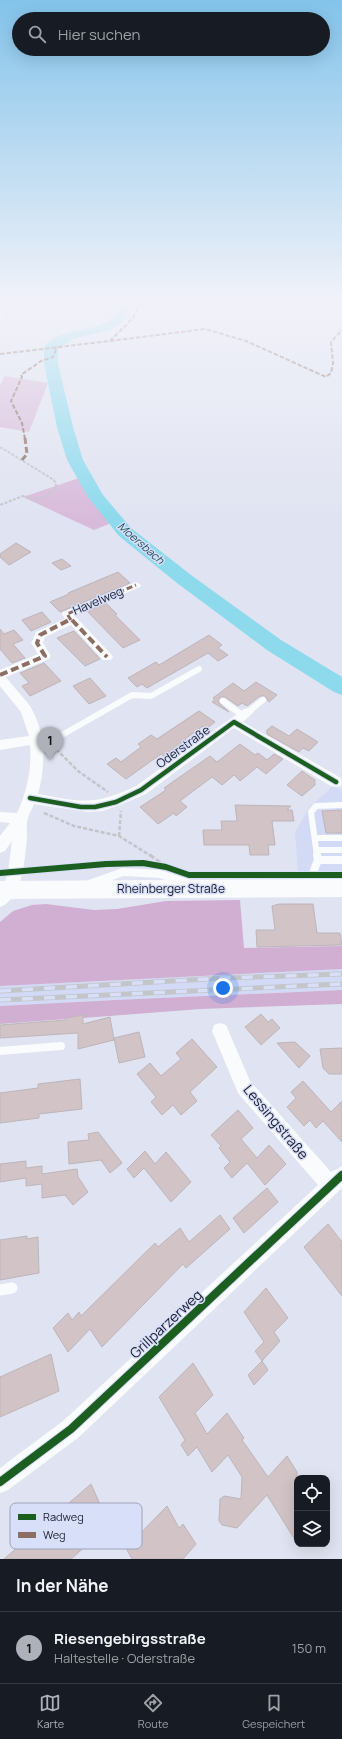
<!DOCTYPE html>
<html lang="de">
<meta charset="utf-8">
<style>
:root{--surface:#171b24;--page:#20242c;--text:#f1f3f6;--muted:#9ea1a6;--line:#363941;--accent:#aeb1ba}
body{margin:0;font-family:Manrope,sans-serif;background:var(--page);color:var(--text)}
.controls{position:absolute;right:12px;bottom:12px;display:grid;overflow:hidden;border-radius:8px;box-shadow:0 4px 16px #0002}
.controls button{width:36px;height:36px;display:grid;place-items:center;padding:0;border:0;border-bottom:1px solid var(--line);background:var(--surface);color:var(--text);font:20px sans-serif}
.you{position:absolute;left:223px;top:988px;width:14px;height:14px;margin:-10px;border:3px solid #fff;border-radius:50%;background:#1a73e8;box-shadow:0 0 0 6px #1a73e833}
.badge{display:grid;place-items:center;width:26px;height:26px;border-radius:50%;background:var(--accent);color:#111;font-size:13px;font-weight:700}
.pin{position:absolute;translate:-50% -33px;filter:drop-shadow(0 1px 2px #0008)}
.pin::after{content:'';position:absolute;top:21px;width:14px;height:12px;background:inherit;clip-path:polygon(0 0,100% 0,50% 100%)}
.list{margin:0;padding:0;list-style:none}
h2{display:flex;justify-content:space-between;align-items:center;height:52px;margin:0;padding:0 16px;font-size:17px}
h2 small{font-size:13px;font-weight:400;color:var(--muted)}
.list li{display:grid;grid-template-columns:26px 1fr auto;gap:12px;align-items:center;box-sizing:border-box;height:72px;padding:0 16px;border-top:1px solid var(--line)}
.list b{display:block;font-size:15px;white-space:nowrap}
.list p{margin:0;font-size:13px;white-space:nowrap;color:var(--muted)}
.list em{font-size:13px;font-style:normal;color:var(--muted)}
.icon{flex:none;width:22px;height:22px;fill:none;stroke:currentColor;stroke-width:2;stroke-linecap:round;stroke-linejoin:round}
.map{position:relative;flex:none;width:342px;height:1559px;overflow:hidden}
.search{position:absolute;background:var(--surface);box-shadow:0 4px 16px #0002;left:12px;right:12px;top:12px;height:44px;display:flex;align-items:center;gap:10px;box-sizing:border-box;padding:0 14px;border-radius:22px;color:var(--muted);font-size:15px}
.sheet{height:124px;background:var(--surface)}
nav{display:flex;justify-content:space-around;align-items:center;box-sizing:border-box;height:56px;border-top:1px solid var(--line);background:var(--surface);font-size:11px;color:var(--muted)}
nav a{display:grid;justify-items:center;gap:2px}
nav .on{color:var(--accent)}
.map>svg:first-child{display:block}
.built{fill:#d2daf5}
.green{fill:#d8bbda}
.forest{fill:#d0afd2}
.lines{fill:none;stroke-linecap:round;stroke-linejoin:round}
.river{fill:#8ddaed;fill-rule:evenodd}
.building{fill:#d1c3c6;stroke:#bdb5b9}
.path-far2{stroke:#c4c4ca;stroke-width:2;stroke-dasharray:3 1.5;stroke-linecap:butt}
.path-far1{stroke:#c4c4ca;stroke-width:2.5;stroke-dasharray:4 2;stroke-linecap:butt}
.path{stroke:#c4c4ca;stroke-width:3;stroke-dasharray:5 2.5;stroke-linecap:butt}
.lane-far2{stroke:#fafbfd;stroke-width:6}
.lane-far1{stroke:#fafbfd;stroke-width:8}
.lane{stroke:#fafbfd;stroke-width:11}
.street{fill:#fafbfd;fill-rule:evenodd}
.secondary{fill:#fafbfd;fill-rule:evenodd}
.rail-casing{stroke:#c4c5c9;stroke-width:5}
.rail{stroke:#d8dff9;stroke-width:3.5;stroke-dasharray:11;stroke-linecap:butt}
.quiet-far2{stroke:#8d6e63;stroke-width:2;stroke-dasharray:4.5 2;stroke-linecap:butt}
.quiet-far1{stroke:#8d6e63;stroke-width:3;stroke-dasharray:6 3;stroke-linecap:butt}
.quiet{stroke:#8d6e63;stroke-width:4;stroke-dasharray:8 4;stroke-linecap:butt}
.cycleway-far2-casing{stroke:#d8dff9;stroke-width:7}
.cycleway-far1-casing{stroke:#d8dff9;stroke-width:8}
.cycleway-casing{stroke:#d8dff9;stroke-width:10}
.cycleway-far2{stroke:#1b5e20;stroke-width:4.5}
.cycleway-far1{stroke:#1b5e20;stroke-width:6}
.cycleway{stroke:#1b5e20;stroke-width:8}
.labels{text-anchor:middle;stroke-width:3;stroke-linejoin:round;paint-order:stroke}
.far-water-label{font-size:11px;font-style:italic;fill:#22525b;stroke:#d8dff9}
.street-label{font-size:12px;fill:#171b2a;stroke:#d8dff9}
.near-street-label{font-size:14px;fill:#171b2a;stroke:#d8dff9}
.key{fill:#d8dff9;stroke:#9ea4bb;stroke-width:1}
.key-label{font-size:11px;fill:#171b2a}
</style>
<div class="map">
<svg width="342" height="1559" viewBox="0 0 342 1559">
<rect width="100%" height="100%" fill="#e0e3f1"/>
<g class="built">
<path d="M333,786L342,791V872H298L295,832L310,807Z"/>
<path d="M342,969V990L116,1000L0,1006V986Z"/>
</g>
<g class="green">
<path d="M5,376L48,383L29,432L0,427V386Z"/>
<path d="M88,475L107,509L116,521L94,530L23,497Z"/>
</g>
<g class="forest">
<path d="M240,900L244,948L342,946V969L0,986V922L13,911L32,905L46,904L94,910L117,909L166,901Z"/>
<path d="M342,990V1004L200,1009L83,1018V1015L66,1018V1019L0,1024V1006L116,1000Z"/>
</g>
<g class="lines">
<path class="river" d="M123,299H135L122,323L110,330L73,339L58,349V364L73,427L83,460L103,495L131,528L191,575L281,640L342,677V695L334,692L267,650L177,583L119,536L88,497L67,460L57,427L44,364V347C59,327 94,334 112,318C117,314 120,305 123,299Z"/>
</g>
<g class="building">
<path d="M16,543L31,552L9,565L0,557V554Z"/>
<path d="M62,559L71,566L61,570L52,563Z"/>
<path d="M118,572L130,583L60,612L50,602L69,594L68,593Z"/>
<path d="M106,603L117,614L115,615L140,640L123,648L87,611Z"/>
<path d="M42,612L51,622L31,631L22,620Z"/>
<path d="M0,629L4,634L14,630L23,640L13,644L25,658L12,663L0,649Z"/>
<path d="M74,631L100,659L85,666L57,638Z"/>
<path d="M209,635L222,645L218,648L228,655L218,661L208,653L147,688L142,684L137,687L128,678L156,662L159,665Z"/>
<path d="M44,663L61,681L30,696L22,686L29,683L20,673Z"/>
<path d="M90,678L106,696L89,704L73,686Z"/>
<path d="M256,682L277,695L269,702L265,696H260L247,706L242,703L238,706L225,697H221L218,700L219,703L229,712L212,702L215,699L213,698L233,683L244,691Z"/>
<path d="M199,711L215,722L207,728L203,726L185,739L187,741L165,757L161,754L126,779L107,764L116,758L121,762L141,747L138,744L151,735L157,739Z"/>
<path d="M272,726L289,736L297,729L318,742L309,751L303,748L299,752L267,734V730Z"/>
<path d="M240,744L255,755L258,753L267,760L274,754L283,759L266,774L257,767L240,781L234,775L222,785L212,777L180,801L187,807L176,816L174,813L158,824L140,807L166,790L164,788L210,756L217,762Z"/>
<path d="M302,771L315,780V785L302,796L287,785Z"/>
<path d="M235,805L291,806L287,810H292L294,821H272L275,845H268L269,855H250L249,845H204L203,830H222L221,821H237Z"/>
<path d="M342,810V833H326L322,811Z"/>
<path d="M279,904H313L317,933H340L342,945L257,947L256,930H275L272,906Z"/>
<path d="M261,1014L268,1022L272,1019L280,1028L261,1045L245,1027Z"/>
<path d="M83,1015V1024L110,1017L114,1040L78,1049V1033L0,1038V1025L66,1020V1018Z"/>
<path d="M139,1032L145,1057L119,1063L114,1038Z"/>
<path d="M192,1039L217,1067L190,1092L197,1101L181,1115L173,1105L162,1115L151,1102L156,1097L137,1074L150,1063L161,1076L181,1059L176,1053Z"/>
<path d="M295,1042L310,1056L299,1068L277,1043Z"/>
<path d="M342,1048V1074H329L323,1068L320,1049Z"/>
<path d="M80,1079L82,1109L39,1114V1118L0,1123V1093L38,1088V1084Z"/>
<path d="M303,1081L331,1112L342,1101V1142L323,1121L316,1128L310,1120L304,1126L287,1107L296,1098L291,1092Z"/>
<path d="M238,1110L253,1128L241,1139L257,1158L269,1145L286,1164L265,1185L247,1163L232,1178L224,1168L230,1162L219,1148L221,1146L211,1135Z"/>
<path d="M98,1132L122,1163L110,1173L101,1160L69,1164L68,1142L89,1140L88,1134Z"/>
<path d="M145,1151L155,1164L166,1152L191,1182L171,1202L144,1168L134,1178L127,1169Z"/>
<path d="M26,1161V1168L42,1166V1174L77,1169L78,1177L88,1192L73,1205L65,1195L42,1198V1184L26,1186V1178L0,1182V1164Z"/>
<path d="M267,1188L278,1202L244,1233L233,1218Z"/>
<path d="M220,1215L230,1229L186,1268L183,1264L102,1347L90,1329L68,1352L53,1328L68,1313L72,1320L79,1312L81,1316L155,1243L158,1247L180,1228L189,1242Z"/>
<path d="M328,1224L342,1242V1296L304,1247Z"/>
<path d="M27,1236V1239L38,1237L39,1273L0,1280V1240Z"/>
<path d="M266,1288L288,1318L274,1332L280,1341L262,1361L268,1370L254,1385L248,1375L262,1361L255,1351L264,1342L244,1312Z"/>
<path d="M51,1354L59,1391L0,1417V1377Z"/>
<path d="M193,1363L213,1395L195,1413L207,1434L227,1413L244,1438L242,1440L268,1477L287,1456L297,1472V1543L267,1495L237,1528L222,1525L219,1521L220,1499L224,1496L241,1499L242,1477L228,1455L212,1472L197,1447L188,1456L181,1445L185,1440L159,1397Z"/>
<path d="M91,1484L108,1522L95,1535L96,1537L71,1559H4Z"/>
<path d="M167,1506L179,1528L183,1524L196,1544L183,1559H132L126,1548Z"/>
</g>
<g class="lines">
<path class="path-far2" d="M0,447L54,480L57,488L46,496L37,499L23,496L0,505"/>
<g class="path-far1">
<path d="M52,745L78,771L108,792"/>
<path d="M44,813L74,826L119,836L151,856"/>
<path d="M119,836L121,811"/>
</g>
<path class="path" d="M150,855L161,863"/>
<g class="lane-far2">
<path d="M223,701L242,715"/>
<path d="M248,712L263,700"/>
<path d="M36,739L62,735L132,695L151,696L199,669"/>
<path d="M315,838H342"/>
<path d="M317,850H342"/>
<path d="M317,856L311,812L316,806L342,805"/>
</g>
<g class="lane-far1">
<path d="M318,860H342"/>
<path d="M89,884L123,872L160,874L187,883"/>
<path d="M307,888L318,860L317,855"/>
<path d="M0,1051L61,1046"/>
</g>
<path class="lane" d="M0,1290L12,1288"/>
<g class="street">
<path d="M0,299H5L8,306L3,321L0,323L2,306Z"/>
<path d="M136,582L141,585L140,587L74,615L111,654L113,657L111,660H103L71,625L45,637L43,643L51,656L49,659L6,677C13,687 23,696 30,706C46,732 46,765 38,794C81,802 95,806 136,786L244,709L248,708L252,709L254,712L243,722L341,778L342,783L341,786L336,787L331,786L234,728L146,794L120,805L102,811L88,812L34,804C32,809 29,814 28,818C26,824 27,831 27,837C25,858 23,899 0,907V891L3,887L8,872L12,841L5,851L0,853V836L10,823L0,822V812L17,813C27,792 32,768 30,745L0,750V740L29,736L21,712L0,686V670L38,654L31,643L36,632L65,619L62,614L63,612Z"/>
<path d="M220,1023L226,1025L250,1081L331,1172L342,1166V1188L79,1437L8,1490L0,1493V1468L63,1421L318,1185L238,1093L212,1031L214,1025Z"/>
</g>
<path class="secondary" d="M342,879V897L0,899V881Z"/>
<g class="rail-casing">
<g id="rail">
<path d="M0,991L224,978L342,974"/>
<path d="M0,1000L342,984"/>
</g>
</g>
<use href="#rail" class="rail"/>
<g class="quiet-far2">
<path d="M110,341L205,329L246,341L326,377L331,373L333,363L331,342L342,330"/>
<path d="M0,354L110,341L133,318L142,299"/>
<path d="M25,439L22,423L11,401L22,377L21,375L41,361L53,357L57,347"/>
</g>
<g class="quiet-far1">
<path d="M22,460L27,454L25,438"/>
<path d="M71,620L67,614L136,585"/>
</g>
<g class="quiet">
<path d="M72,620L107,657"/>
<path d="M0,675L45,656L37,643L40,635L71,619"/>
</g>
<g class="cycleway-far2-casing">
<path id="cycleway-far2" d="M30,798L81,807H95L116,802L141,790L234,722L336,782"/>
</g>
<g class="cycleway-far1-casing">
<path id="cycleway-far1" d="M0,873L106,864L143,863L166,867L189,875H342"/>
</g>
<g class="cycleway-casing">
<path id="cycleway" d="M0,1482L71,1429L342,1175"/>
</g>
<use href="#cycleway-far2" class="cycleway-far2"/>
<use href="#cycleway-far1" class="cycleway-far1"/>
<use href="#cycleway" class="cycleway"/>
</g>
<linearGradient id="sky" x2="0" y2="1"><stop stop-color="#83c3ea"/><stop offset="0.58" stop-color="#f1f2f9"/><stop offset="1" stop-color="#f1f2f9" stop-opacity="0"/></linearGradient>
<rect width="342" height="518" fill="url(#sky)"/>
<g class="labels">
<g class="far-water-label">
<text transform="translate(141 543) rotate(41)" y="4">Moersbach</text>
</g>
<g class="street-label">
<text transform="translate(98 601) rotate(-23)" y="4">Havelweg</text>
<text transform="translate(183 747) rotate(-36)" y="4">Oderstraße</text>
<text x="171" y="893">Rheinberger Straße</text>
</g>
<g class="near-street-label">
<text transform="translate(276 1122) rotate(50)" y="5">Lessingstraße</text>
<text transform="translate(166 1324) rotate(-43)" y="5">Grillparzerweg</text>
</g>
</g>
<rect x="10" y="1503" width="132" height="46" rx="6" class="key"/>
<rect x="18" y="1514" width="18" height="6" fill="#1b5e20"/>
<rect x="18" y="1532" width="18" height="6" fill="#8d6e63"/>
<g class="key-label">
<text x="43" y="1521">Radweg</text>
<text x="43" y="1539">Weg</text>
</g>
</svg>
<div class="controls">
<button><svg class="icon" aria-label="locate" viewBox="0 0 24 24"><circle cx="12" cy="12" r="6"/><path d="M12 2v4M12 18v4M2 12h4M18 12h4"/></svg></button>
<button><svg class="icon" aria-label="layers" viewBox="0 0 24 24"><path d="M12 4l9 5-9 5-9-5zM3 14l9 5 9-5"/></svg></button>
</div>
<div class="you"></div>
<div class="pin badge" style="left:50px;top:760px">1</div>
<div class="search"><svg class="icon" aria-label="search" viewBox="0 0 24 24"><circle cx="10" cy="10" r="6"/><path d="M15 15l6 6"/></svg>Hier suchen</div>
</div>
<section class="sheet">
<h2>In der Nähe<small></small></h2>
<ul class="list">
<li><span class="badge">1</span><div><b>Riesengebirgsstraße</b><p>Haltestelle · Oderstraße</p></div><em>150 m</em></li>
</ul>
</section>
<nav>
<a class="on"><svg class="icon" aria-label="map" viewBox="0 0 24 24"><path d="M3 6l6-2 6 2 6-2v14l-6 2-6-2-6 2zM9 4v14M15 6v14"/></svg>Karte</a>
<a><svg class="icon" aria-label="directions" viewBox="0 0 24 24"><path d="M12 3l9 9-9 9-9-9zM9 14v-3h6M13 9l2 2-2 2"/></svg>Route</a>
<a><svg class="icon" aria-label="saved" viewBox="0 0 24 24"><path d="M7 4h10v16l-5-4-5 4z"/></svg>Gespeichert</a>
</nav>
